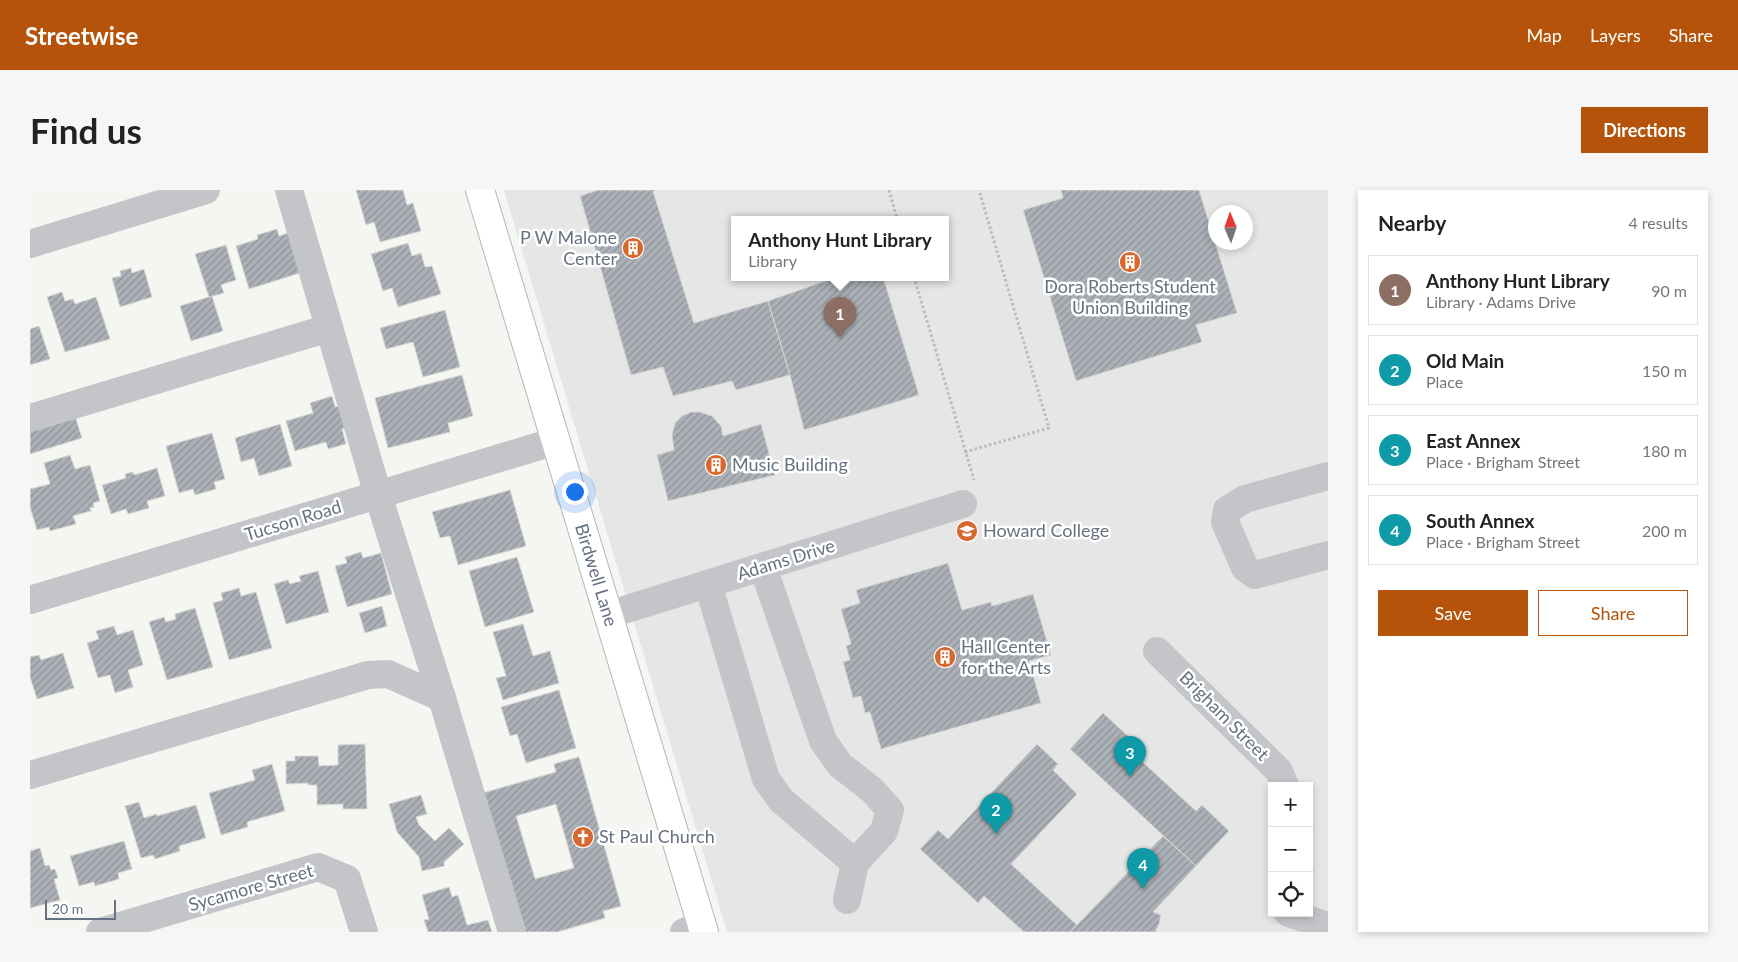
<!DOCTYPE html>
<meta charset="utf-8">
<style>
:root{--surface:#fff;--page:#f6f6f6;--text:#222;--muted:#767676;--line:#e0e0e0;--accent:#b45309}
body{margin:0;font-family:Lato,sans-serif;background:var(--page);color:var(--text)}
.controls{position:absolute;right:15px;bottom:15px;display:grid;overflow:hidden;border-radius:0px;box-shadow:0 2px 8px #0003}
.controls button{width:45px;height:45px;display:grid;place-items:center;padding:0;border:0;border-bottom:1px solid var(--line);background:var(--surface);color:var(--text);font:25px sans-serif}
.compass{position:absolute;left:1178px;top:15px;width:45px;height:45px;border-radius:50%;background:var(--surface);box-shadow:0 2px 8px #0003;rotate:358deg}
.scale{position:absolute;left:15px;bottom:12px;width:71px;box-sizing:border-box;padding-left:5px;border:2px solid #667281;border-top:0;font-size:14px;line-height:18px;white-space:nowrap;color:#667281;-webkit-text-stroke:4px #fff;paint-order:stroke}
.you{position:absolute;left:544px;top:301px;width:18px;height:18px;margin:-12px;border:4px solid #fff;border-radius:50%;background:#1a73e8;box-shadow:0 0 0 8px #1a73e833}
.badge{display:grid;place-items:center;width:32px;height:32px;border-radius:50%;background:var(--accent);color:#fff;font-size:16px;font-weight:700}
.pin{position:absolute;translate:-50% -41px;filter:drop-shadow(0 1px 2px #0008)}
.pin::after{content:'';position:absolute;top:26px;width:18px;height:15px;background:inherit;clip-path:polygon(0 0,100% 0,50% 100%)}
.popup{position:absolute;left:701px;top:26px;width:218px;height:65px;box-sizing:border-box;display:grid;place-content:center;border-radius:0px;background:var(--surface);filter:drop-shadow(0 1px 4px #0005);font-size:16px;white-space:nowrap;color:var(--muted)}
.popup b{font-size:19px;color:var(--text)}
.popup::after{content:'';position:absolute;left:50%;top:100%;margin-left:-10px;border:10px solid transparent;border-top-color:var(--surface)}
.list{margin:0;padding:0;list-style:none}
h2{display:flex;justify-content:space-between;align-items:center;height:65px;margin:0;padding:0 20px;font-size:21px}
h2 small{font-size:16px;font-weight:400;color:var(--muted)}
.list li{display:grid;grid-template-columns:32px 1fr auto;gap:15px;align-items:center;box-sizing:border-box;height:70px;margin:0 10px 10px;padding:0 10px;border:1px solid var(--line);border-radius:0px}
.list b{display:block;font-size:19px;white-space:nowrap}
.list p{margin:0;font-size:16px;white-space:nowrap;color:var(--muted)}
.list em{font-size:16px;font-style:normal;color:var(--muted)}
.actions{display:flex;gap:10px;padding:15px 20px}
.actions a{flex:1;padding:11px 0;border:1px solid var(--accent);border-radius:0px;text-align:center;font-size:18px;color:var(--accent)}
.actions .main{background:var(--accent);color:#fff}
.icon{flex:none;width:28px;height:28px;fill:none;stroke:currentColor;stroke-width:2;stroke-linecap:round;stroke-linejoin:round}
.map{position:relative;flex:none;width:1298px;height:742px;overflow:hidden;border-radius:0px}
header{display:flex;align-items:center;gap:30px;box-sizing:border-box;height:70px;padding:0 25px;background:var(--accent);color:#fff}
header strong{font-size:24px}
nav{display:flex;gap:28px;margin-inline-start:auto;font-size:18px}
.intro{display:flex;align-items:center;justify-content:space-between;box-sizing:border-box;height:120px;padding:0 30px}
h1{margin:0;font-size:35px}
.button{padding:12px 22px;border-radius:0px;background:var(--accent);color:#fff;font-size:18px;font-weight:700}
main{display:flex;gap:30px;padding:0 30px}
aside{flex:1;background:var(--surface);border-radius:0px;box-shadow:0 2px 8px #0003}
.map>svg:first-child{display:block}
.built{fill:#e5e6e5;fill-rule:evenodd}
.building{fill:url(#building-hatch);stroke:#d6d6d4;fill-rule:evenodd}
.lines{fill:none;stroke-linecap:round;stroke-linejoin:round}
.major-casing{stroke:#b4b7bb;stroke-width:30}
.path{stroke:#babcbe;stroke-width:3;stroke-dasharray:2.5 2.5;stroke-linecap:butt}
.minor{stroke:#c3c5c9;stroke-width:28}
.major{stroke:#fff;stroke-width:28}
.labels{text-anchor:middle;stroke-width:5;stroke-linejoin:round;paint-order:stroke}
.poi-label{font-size:18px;fill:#667281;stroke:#fff;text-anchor:start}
.street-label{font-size:18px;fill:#667281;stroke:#fff}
</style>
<header>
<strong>Streetwise</strong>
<nav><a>Map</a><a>Layers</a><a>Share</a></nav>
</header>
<div class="intro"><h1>Find us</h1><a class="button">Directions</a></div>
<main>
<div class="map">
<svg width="1298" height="742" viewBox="0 0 1298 742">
<defs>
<pattern id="building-hatch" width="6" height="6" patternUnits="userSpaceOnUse" patternTransform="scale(1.25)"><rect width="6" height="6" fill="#acb1b7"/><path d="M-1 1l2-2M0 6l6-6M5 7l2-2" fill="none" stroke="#90949a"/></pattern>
</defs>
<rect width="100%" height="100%" fill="#f5f5f1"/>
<path class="built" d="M474,0H1298V742H697ZM1186,22H1216V52H1186ZM705,29H915V87H705ZM1242,596H1279V723H1242Z"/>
<g class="building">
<path d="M326,0H373L377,15L383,13L391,41L350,52L344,32L336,35Z"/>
<path d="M568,0H627L623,1L664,133L738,111L760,185L706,200L702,191L643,206L633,177L601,185L550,6Z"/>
<path d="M1031,0H1169L1207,123L1166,135L1172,152L1046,191L993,20L1033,8Z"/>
<path d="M247,39L249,46L261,42L273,82L219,99L206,56L228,49L227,45Z"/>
<path d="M378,53L382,66L391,63L395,77L402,76L411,104L368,117L362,98L353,101L341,64Z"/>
<path d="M196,55L206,90L191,95L194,103L179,107L165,64Z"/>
<path d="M101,78L102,83L114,79L122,107L90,117L82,88L91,86L90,81Z"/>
<path d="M807,87H853L889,205L774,240L760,185L738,111Z"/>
<path d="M32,102L35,111L43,109L45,114L66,107L80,149L35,162L17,107Z"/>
<path d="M182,106L193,141L161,151L150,116Z"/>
<path d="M415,120L430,177L393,187L383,152L356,159L350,138Z"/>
<path d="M9,136L20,169L0,175V139Z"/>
<path d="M432,185L443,226L418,233L420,242L358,258L345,208Z"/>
<path d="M302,206L305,217L309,216L316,238L312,239L316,254L298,259L296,252L265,261L256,231L283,223L280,213Z"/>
<path d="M661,222H670L682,226L691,236L693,246L731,234L745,285L638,311L627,265L644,260L642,245L645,233L652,226Z"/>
<path d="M44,223L52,248L0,264V236Z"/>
<path d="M250,234L262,276L229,286L224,268L211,272L205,248Z"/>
<path d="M182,243L195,289L184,292L186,299L165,305L163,299L149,303L136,256Z"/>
<path d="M40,265L45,279L60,275L70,311L63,313L64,317L60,318L61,321L43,326L46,334L20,341L19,337L7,340L0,317V299L20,294L14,273Z"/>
<path d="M127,278L135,306L117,311L119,318L98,324L96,319L81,324L72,295L96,288L95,284L103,282L104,285Z"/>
<path d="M480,300L496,356L428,375L420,346L410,348L402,322Z"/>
<path d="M331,362L333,368L351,363L362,404L317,417L305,376L317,373L315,367Z"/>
<path d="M487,367L504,422L455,437L439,381Z"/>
<path d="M918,373L932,420L961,412L962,416L1003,404L1021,465L999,471L1011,513L851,559L840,522L835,523L831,506L823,508L813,472L820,470L816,456L821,454L811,419L830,413L826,400Z"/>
<path d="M288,381L299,422L256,434L244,394L258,390L260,394L271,391L269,386Z"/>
<path d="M209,398L211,406L226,402L242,458L199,470L183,413L193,410L191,403Z"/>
<path d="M352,416L357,436L335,443L329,423Z"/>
<path d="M165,418L183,477L137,490L119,432L134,427L136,432L146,429L145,424Z"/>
<path d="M493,434L503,466L520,461L529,493L473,510L466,488L476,486L463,442Z"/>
<path d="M84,436L87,445L103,440L113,475L98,480L103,497L85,503L80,485L68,488L57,453L69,449L66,441Z"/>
<path d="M33,463L44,498L7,509L0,487V467L9,465L11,470Z"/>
<path d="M529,500L546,558L496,573L487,544L480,546L471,517Z"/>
<path d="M1073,523L1098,546L1092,553L1166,621L1172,615L1199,641L1166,676L1040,559Z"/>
<path d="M335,554L337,619H313V614L287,615V595H278V593L256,594V571H265V566H288L289,576L308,575V555Z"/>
<path d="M1007,554L1028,574L1023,580L1047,604L981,674L1047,735L1040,742H994L954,706L948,713L890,659L908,640L918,649Z"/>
<path d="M549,567L591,716L573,721L575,728L527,742H493L453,603L526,582L524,574ZM526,614L544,678L505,689L486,626Z"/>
<path d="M549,567L591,716L573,721L575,728L527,742H493L453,603L526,582L524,574ZM526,614L544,678L505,689L486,626Z"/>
<path d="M242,574L255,621L217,632L218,637L191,645L179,603L225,590L222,580Z"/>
<path d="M391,605L397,624L386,627L389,635L405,651L419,638L434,654L414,672V676L392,681L389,667L367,642L359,614Z"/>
<path d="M109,612L114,628L127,624V626L166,615L176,648L149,656L150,661L125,669L123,665L111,668L95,616Z"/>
<path d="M1133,646L1166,676L1123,722L1131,725L1129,734L1125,742H1040Z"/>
<path d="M94,651L102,679L88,683L89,689L65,696L64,692L49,696L40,666Z"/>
<path d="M10,658L15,676L19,675L21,680L25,679L28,688L24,689L30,710L0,718V661Z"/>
<path d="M419,697L422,707L428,705L437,735L458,730L462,742H398L394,730L399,729L392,705Z"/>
</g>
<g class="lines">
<g class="major-casing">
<path id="major" d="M450,0L674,742"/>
</g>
<g class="path">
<path d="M859,0L867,29"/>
<path d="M884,87L944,290"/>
<path d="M935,262L1019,238L949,0"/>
</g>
<g class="minor">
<path d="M259,0L348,305L412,508L482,742"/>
<path d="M0,54L176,0"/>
<path d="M0,228L299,138"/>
<path d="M1298,286L1215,309L1197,320L1195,332L1215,378L1225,385L1298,365"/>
<path d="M733,377L793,551L810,575L842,600L860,620L854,641L825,673L817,710"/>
<path d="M678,394L736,589L751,610L825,673"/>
<path d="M0,410L526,251"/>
<path d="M578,425L933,314"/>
<path d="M1127,461L1249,581L1255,596"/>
<path d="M0,585L338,485L358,484L412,508"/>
<path d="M1258,723L1298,736"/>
<path d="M70,742L288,677L317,689L334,742"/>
<path d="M654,742L672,736"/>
</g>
<use href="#major" class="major"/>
</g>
<defs>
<g id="building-disc" transform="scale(1.125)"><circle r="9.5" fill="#d8672e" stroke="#fff"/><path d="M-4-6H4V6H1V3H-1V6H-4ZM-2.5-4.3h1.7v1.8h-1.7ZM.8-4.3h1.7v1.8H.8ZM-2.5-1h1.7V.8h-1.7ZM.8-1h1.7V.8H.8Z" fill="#fff"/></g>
<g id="university-disc" transform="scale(1.125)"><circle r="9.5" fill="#d8672e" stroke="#fff"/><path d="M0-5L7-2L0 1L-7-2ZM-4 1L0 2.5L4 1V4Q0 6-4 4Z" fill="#fff"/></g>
<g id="church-disc" transform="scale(1.125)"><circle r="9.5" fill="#d8672e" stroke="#fff"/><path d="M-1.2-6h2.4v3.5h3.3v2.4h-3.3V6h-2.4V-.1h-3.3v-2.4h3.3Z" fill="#fff"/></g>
</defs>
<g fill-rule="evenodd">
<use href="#building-disc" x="603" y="58"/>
<use href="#building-disc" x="1100" y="72"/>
<use href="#building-disc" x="686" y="275"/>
<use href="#university-disc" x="937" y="341"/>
<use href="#building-disc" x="915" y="467"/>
<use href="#church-disc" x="553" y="647"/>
</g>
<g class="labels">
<g class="poi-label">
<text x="587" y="54" text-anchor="end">P W Malone<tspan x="587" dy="21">Center</tspan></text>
<text x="1100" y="103" text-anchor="middle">Dora Roberts Student<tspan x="1100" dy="21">Union Building</tspan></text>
<text x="702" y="281">Music Building</text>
<text x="953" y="347">Howard College</text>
<text x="931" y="463">Hall Center<tspan x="931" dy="21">for the Arts</tspan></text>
<text x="569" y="653">St Paul Church</text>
</g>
<g class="street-label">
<text transform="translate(263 331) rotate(-17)" y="6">Tucson Road</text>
<text transform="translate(756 370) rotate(-17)" y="6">Adams Drive</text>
<text transform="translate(566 385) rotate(73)" y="6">Birdwell Lane</text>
<text transform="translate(1194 526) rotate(45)" y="6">Brigham Street</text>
<text transform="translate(221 698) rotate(-16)" y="6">Sycamore Street</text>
</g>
</g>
</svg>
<div class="controls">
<button>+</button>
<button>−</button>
<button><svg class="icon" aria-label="locate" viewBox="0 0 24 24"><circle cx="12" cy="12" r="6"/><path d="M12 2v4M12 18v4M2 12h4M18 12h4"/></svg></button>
</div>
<svg class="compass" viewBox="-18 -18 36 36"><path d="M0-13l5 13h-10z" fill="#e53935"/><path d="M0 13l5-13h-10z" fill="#767676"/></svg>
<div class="scale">20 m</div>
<div class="you"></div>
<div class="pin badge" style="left:810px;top:148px;background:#8d6e63">1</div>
<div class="popup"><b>Anthony Hunt Library</b>Library</div>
<div class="pin badge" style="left:966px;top:644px;background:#0f9aa8">2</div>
<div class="pin badge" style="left:1100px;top:587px;background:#0f9aa8">3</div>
<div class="pin badge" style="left:1113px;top:699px;background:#0f9aa8">4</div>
</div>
<aside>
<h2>Nearby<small>4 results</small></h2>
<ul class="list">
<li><span class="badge" style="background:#8d6e63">1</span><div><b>Anthony Hunt Library</b><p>Library · Adams Drive</p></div><em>90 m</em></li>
<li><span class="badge" style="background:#0f9aa8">2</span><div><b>Old Main</b><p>Place</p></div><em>150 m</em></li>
<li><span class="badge" style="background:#0f9aa8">3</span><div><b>East Annex</b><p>Place · Brigham Street</p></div><em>180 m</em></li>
<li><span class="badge" style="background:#0f9aa8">4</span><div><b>South Annex</b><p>Place · Brigham Street</p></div><em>200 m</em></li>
</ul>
<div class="actions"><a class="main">Save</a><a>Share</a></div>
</aside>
</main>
